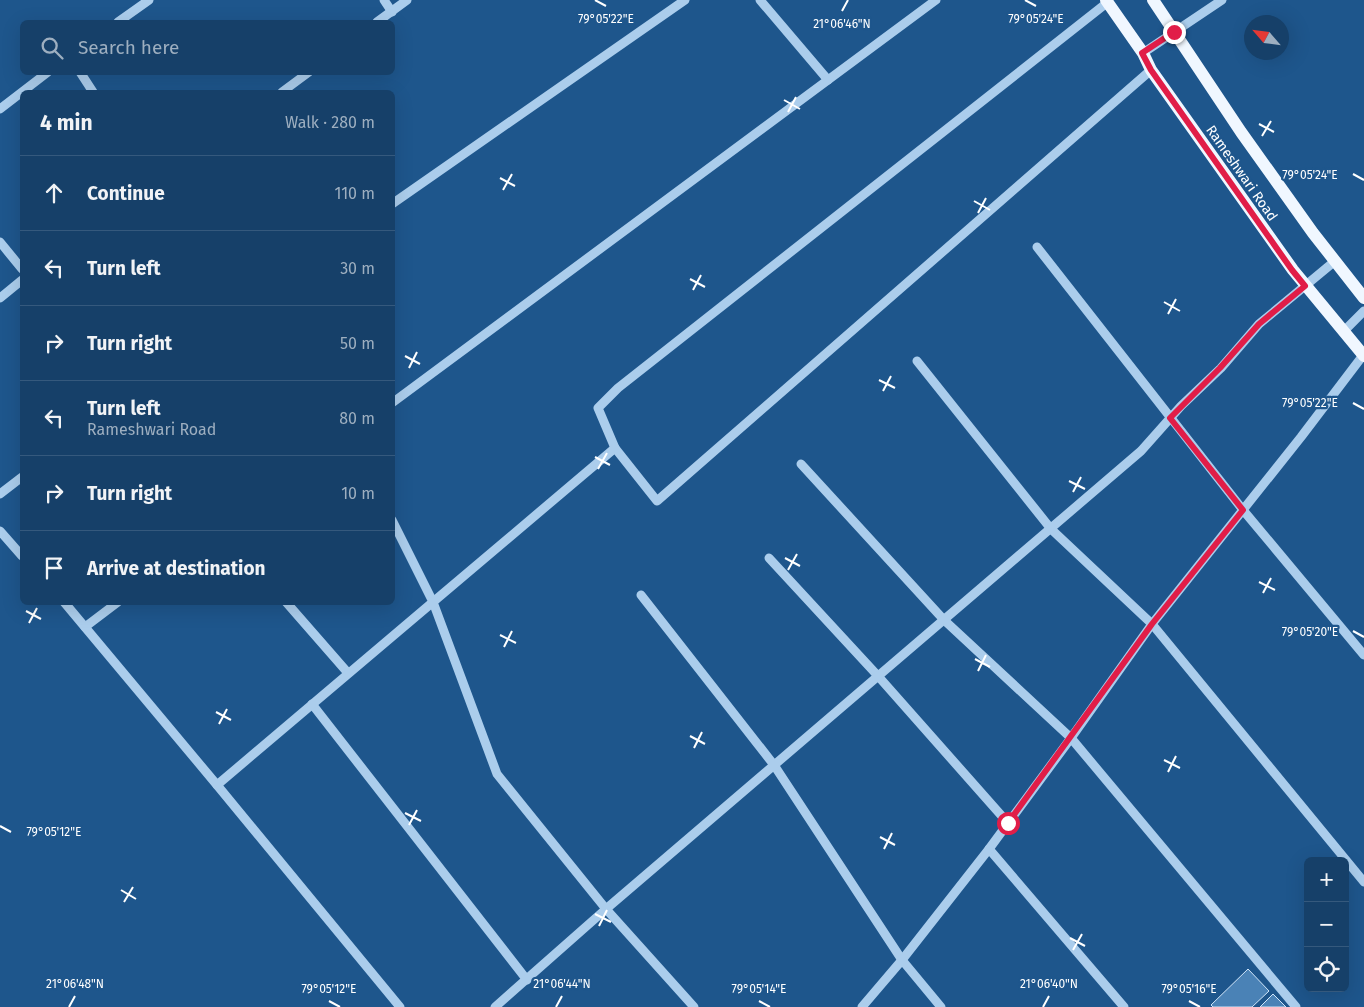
<!DOCTYPE html>
<meta charset="utf-8">
<style>
:root{--surface:#164069;--page:#234b71;--text:#f1f3f6;--muted:#9eafc0;--line:#35597d}
body{margin:0;font-family:"Fira Sans",sans-serif;background:var(--page);color:var(--text)}
.controls{position:absolute;right:15px;bottom:15px;display:grid;overflow:hidden;border-radius:8px;box-shadow:0 5px 20px #0002}
.controls button{width:45px;height:45px;display:grid;place-items:center;padding:0;border:0;border-bottom:1px solid var(--line);background:var(--surface);color:var(--text);font:25px sans-serif}
.compass{position:absolute;left:1244px;top:15px;width:45px;height:45px;border-radius:50%;background:var(--surface);box-shadow:0 5px 20px #0002;rotate:298deg}
.stop{position:absolute;width:15px;height:15px;margin:-11px;border:4px solid #e11d48;border-radius:50%;background:#fff}
.stop.end{background:#e11d48;border-color:#fff;box-shadow:0 1px 5px #0008}
.list{margin:0;padding:0;list-style:none}
h2{display:flex;justify-content:space-between;align-items:center;height:65px;margin:0;padding:0 20px;font-size:21px}
h2 small{font-size:16px;font-weight:400;color:var(--muted)}
.list li{display:grid;grid-template-columns:32px 1fr auto;gap:15px;align-items:center;box-sizing:border-box;height:75px;padding:0 20px;border-top:1px solid var(--line)}
.list b{display:block;font-size:19px;white-space:nowrap}
.list p{margin:0;font-size:16px;white-space:nowrap;color:var(--muted)}
.list em{font-size:16px;font-style:normal;color:var(--muted)}
.icon{flex:none;width:28px;height:28px;fill:none;stroke:currentColor;stroke-width:2;stroke-linecap:round;stroke-linejoin:round}
.map{position:relative;flex:none;width:1364px;height:1007px;overflow:hidden}
.search{position:absolute;background:var(--surface);box-shadow:0 5px 20px #0002;left:20px;top:20px;width:375px;height:55px;display:flex;align-items:center;gap:12px;box-sizing:border-box;padding:0 18px;border-radius:8px;color:var(--muted);font-size:19px}
.panel{position:absolute;background:var(--surface);box-shadow:0 5px 20px #0002;left:20px;top:90px;width:375px;height:515px;border-radius:8px}
.map>svg:first-child{display:block}
.building{fill:#4a82b6;stroke:#d0e5f9}
.lines{fill:none;stroke-linecap:round;stroke-linejoin:round}
.minor{stroke:#abcdec;stroke-width:9}
.major{stroke:#f0f7ff;stroke-width:12}
.route{stroke:#e11d48;stroke-width:6}
.ticks{fill:none;stroke:#fff;stroke-width:2}
.labels{text-anchor:middle;stroke-width:4.5;stroke-linejoin:round;paint-order:stroke}
.street-label{font-size:14px;fill:#fff;stroke:#1e568c}
.ticks-label{font-size:12px;text-anchor:middle;fill:#fff;stroke:#1e568c;stroke-width:4.5;stroke-linejoin:round;paint-order:stroke}
</style>
<div class="map">
<svg width="1364" height="1007" viewBox="0 0 1364 1007">
<rect width="100%" height="100%" fill="#1e568c"/>
<g class="building">
<path d="M1248,969L1269,991L1252,1007H1213L1211,1005Z"/>
<path d="M1273,994L1286,1007H1260Z"/>
</g>
<g class="lines">
<g class="minor">
<path d="M384,0L392,12"/>
<path d="M760,0L828,80"/>
<path d="M118,22L149,0"/>
<path d="M377,22L407,0"/>
<path d="M1143,53L1222,0"/>
<path d="M80,72L93,92"/>
<path d="M282,92L309,72"/>
<path d="M0,109L48,72"/>
<path d="M392,204L685,0"/>
<path d="M0,242L22,269"/>
<path d="M1037,247L1243,510L1364,655"/>
<path d="M0,298L22,280"/>
<path d="M1343,332L1364,311"/>
<path d="M917,361L1051,529L1152,624L1364,882"/>
<path d="M392,403L936,0"/>
<path d="M615,448L598,408L618,388L1108,2"/>
<path d="M801,464L944,620L1071,738L1296,1007"/>
<path d="M0,494L22,477"/>
<path d="M0,531L22,556"/>
<path d="M769,558L878,676L1008,823"/>
<path d="M641,595L774,765L902,960L941,1007"/>
<path d="M64,602L217,785L400,1007"/>
<path d="M286,602L348,673"/>
<path d="M85,627L118,602"/>
<path d="M312,704L527,980"/>
<path d="M217,785L433,602L392,520"/>
<path d="M989,849L1124,1007"/>
<path d="M495,1007L606,909L497,774L433,602L615,448L657,501L1151,70"/>
<path d="M694,1007L606,909L1141,451L1181,406L1221,368L1259,324L1335,261"/>
<path d="M862,1007L902,960L989,849L1071,738L1152,624L1301,437L1364,354"/>
</g>
<g class="major">
<path d="M1106,0L1143,53L1151,70L1293,270L1364,356"/>
<path d="M1153,0L1241,132L1313,233L1364,298"/>
</g>
</g>
<g class="lines">
<path class="route" d="M1008,823L1152,624L1243,510L1170,418L1220,368L1259,324L1305,286L1292,270L1151,70L1142,53L1174,32"/>
</g>
<path class="ticks" d="M595,0L606,6M1025,0L1036,6M842,11L848,0M784,100L800,109M788,112L796,97M1259,124L1274,132M1262,136L1271,121M1353,174L1364,180M500,178L515,186M503,190L512,174M974,201L990,210M978,213L986,198M690,279L705,287M693,290L701,275M1164,302L1180,311M1168,314L1176,299M405,356L420,364M409,368L417,352M879,380L895,388M883,391L891,376M1353,403L1364,409M595,457L610,465M598,469L607,453M1069,481L1085,489M1073,492L1081,477M785,558L800,566M788,570L797,554M1259,582L1275,590M1263,593L1271,578M26,611L41,619M29,623L37,608M1353,631L1364,637M500,635L516,643M504,647L512,631M975,659L990,667M978,671L986,655M216,712L231,720M219,724L227,709M690,736L705,744M694,748L702,732M1164,760L1180,768M1168,772L1176,756M405,813L421,821M409,825L417,810M0,826L11,832M880,837L895,845M884,849L892,833M121,890L136,899M124,902L133,887M595,914L611,922M599,926L607,910M1070,938L1085,946M1073,950L1082,934M329,1001L340,1007M759,1001L770,1007M1189,1001L1200,1007M69,1007L75,996M556,1007L562,996M1043,1007L1049,996"/>
<g class="labels">
<g class="street-label">
<text transform="translate(1242 173) rotate(55)" y="5">Rameshwari Road</text>
</g>
</g>
<g class="ticks-label">
<text x="606" y="23">79°05'22"E</text>
<text x="1036" y="23">79°05'24"E</text>
<text x="842" y="28">21°06'46"N</text>
<text x="1310" y="179">79°05'24"E</text>
<text x="1310" y="407">79°05'22"E</text>
<text x="1310" y="636">79°05'20"E</text>
<text x="54" y="836">79°05'12"E</text>
<text x="75" y="988">21°06'48"N</text>
<text x="562" y="988">21°06'44"N</text>
<text x="1049" y="988">21°06'40"N</text>
<text x="329" y="993">79°05'12"E</text>
<text x="759" y="993">79°05'14"E</text>
<text x="1189" y="993">79°05'16"E</text>
</g>
</svg>
<div class="controls">
<button>+</button>
<button>−</button>
<button><svg class="icon" aria-label="locate" viewBox="0 0 24 24"><circle cx="12" cy="12" r="6"/><path d="M12 2v4M12 18v4M2 12h4M18 12h4"/></svg></button>
</div>
<svg class="compass" viewBox="-18 -18 36 36"><path d="M0-13l5 13h-10z" fill="#e53935"/><path d="M0 13l5-13h-10z" fill="#9eafc0"/></svg>
<div class="stop" style="left:1008px;top:823px"></div>
<div class="stop end" style="left:1174px;top:32px"></div>
<div class="search"><svg class="icon" aria-label="search" viewBox="0 0 24 24"><circle cx="10" cy="10" r="6"/><path d="M15 15l6 6"/></svg>Search here</div>
<section class="panel">
<h2>4 min<small>Walk · 280 m</small></h2>
<ul class="list">
<li><svg class="icon" aria-label="ahead" viewBox="0 0 24 24"><path d="M12 20V5M6 11l6-6 6 6"/></svg><div><b>Continue</b></div><em>110 m</em></li>
<li><svg class="icon" aria-label="left" viewBox="0 0 24 24"><path d="M17 20v-9H6M10 6l-5 5 5 5"/></svg><div><b>Turn left</b></div><em>30 m</em></li>
<li><svg class="icon" aria-label="right" viewBox="0 0 24 24"><path d="M7 20v-9h11M14 6l5 5-5 5"/></svg><div><b>Turn right</b></div><em>50 m</em></li>
<li><svg class="icon" aria-label="left" viewBox="0 0 24 24"><path d="M17 20v-9H6M10 6l-5 5 5 5"/></svg><div><b>Turn left</b><p>Rameshwari Road</p></div><em>80 m</em></li>
<li><svg class="icon" aria-label="right" viewBox="0 0 24 24"><path d="M7 20v-9h11M14 6l5 5-5 5"/></svg><div><b>Turn right</b></div><em>10 m</em></li>
<li><svg class="icon" aria-label="arrive" viewBox="0 0 24 24"><path d="M6 21V4h12l-3 4 3 4H6"/></svg><div><b>Arrive at destination</b></div></li>
</ul>
</section>
</div>
